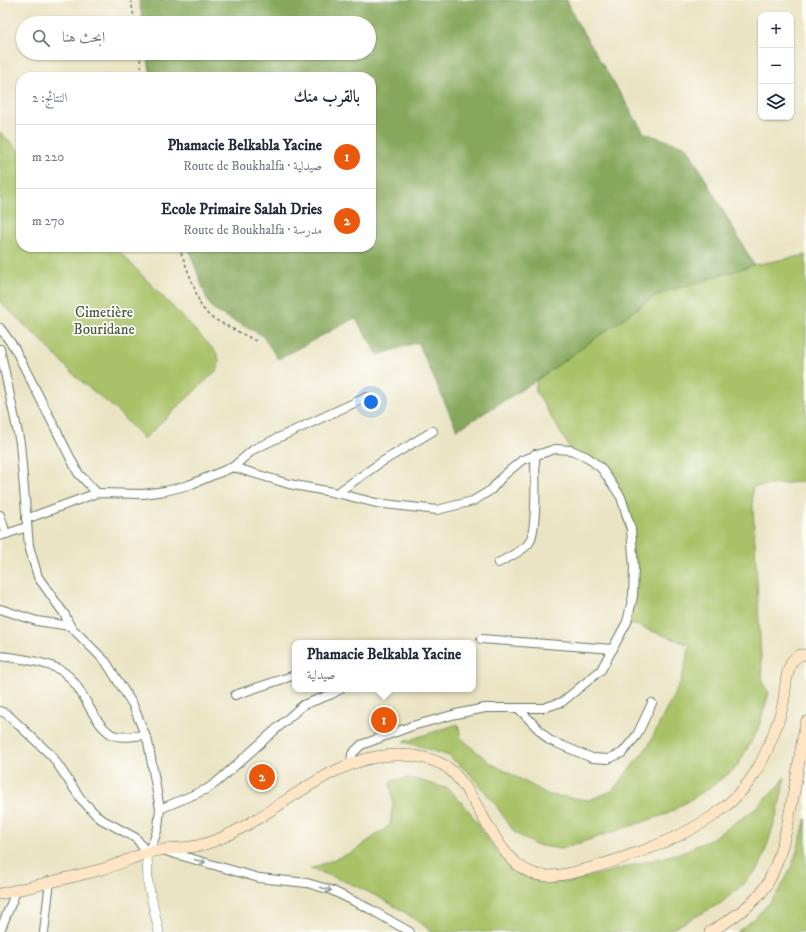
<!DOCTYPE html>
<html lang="ar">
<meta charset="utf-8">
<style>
:root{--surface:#fff;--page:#f6f6f7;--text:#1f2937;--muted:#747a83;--line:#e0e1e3;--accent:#ea580c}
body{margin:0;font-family:"IM FELL DW Pica",Amiri,serif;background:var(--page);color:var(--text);direction:rtl}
.controls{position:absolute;right:12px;top:12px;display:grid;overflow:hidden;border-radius:8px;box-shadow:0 1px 3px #0004}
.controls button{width:36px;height:36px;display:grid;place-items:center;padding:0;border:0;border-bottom:1px solid var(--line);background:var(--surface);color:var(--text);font:20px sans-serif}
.you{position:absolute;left:371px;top:402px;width:14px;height:14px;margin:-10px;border:3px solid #fff;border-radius:50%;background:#1a73e8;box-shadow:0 0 0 6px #1a73e833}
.badge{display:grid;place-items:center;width:26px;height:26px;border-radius:50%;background:var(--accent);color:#fff;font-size:13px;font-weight:700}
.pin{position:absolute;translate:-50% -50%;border:2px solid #fff;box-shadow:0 1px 4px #0006}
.popup{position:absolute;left:292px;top:640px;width:184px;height:52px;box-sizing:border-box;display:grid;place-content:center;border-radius:8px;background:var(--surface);filter:drop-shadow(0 1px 3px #0005);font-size:13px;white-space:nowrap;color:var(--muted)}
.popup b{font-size:15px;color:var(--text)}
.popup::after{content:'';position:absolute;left:50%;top:100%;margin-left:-8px;border:8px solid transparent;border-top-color:var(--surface)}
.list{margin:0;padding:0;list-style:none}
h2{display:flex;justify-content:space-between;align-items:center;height:52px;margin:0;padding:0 16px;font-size:17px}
h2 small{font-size:13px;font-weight:400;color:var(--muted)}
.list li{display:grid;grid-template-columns:26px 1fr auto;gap:12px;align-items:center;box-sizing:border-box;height:64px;padding:0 16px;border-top:1px solid var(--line)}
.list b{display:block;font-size:15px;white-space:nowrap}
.list p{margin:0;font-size:13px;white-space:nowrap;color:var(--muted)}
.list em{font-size:13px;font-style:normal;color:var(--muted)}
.icon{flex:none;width:22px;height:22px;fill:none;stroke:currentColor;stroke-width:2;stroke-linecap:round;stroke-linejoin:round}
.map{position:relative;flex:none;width:806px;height:932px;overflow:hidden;direction:ltr}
.search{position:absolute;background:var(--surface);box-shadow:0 1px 3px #0004;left:16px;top:16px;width:360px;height:44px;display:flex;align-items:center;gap:10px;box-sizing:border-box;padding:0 14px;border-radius:22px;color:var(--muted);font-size:15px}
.panel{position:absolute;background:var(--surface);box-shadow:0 1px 3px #0004;left:16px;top:72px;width:360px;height:180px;border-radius:16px;direction:rtl}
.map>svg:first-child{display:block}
.green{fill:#a9c268;stroke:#64804e}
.forest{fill:#86a85c;stroke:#527248}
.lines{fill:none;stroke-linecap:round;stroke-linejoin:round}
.minor-casing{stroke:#676;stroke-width:10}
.tertiary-casing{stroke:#676;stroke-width:10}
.secondary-casing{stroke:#676;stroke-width:12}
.path{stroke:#676;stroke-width:1.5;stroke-dasharray:3 3;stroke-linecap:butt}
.minor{stroke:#fff;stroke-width:8}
.tertiary{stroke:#fff;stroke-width:9}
.secondary{stroke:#fde5c5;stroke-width:11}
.oneway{stroke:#8f9e9a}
.labels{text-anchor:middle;stroke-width:3.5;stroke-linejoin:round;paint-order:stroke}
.park-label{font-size:15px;fill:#425e41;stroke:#fdfcf7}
</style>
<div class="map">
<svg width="806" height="932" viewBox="0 0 806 932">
<rect width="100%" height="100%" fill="#fdfcf7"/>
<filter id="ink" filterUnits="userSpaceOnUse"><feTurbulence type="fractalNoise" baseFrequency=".025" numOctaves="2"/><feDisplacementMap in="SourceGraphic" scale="8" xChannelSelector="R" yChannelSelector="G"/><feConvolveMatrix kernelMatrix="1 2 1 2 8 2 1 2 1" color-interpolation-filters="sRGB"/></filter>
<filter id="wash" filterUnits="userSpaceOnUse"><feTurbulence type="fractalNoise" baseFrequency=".012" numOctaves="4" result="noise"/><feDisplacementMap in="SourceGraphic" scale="16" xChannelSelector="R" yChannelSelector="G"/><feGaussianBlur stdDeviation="0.9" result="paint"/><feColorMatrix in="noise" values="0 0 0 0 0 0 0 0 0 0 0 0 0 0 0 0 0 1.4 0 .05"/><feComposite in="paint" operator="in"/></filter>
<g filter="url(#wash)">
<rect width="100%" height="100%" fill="#ebe4c4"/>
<g class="green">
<path d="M0,132L21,152V247H115L216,352L219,360L218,369L144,439L113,407L76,377L42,341L0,302Z"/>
<path d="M806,255V481L752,487L761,658L763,684L769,693L758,729L737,767L709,788L667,814L561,849L535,845L515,833L495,804L470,774L449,756L419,746L403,742L458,724L461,738L489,762L549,795L589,800L612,791L648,746L681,681L690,645L627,622L634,568L621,497L601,468L571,450L535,390L537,380L656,295L754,265Z"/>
<path d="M785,777L778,811L764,855L759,868L740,887L721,903L676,927L664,932H433C396,904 354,882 310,869L353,852L390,825L393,803L390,781L411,778L449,789L469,811L503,861L534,880L569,882L676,854L708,841L751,812L780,785Z"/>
<path d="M806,819V932H737C784,896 791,875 806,819Z"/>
</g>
<path class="forest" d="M139,0H567L575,19L644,133L687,147L754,265L656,295L537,380L457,430L418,342L378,355L355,318L278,359L262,335L215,311L208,302L188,247H371V77H151L147,53H369V23H143Z"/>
</g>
<g filter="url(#ink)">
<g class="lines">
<g class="minor-casing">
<g id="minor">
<path d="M0,328L14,347L78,473L97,493"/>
<path d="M0,349L20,443L29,546L38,577L65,615L70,626L106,662L133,705L148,742L160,809L158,828L154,840L147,853L136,838L99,818L81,799L52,756L7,714L0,711"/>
<path d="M233,467L254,449L367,397"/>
<path d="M337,493L380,463L433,431"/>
<path d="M0,515L6,534"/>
<path d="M26,519L97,493L143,494L165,491L189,485L233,467L289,484L337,493L376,503L437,510L473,501L491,490L503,476L522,460L555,449L571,450L587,457L601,468L621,497L631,529L634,568L633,596L627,622L601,670L562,702L543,708H485L456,714L412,726L361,745L352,754L351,765"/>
<path d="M0,536L27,527"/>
<path d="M498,563C507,558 523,551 529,543C538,529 535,473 535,454"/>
<path d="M0,609L37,621L70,626"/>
<path d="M481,639L613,649"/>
<path d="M0,656C18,658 51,662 65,673C84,688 91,721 111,734C120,739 135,736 145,735"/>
<path d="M235,695L295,675"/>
<path d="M519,709L549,740L592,758L608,759L622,753L637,735L652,703"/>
<path d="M160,809L207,789L217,782L303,705L332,694L341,689"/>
<path d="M165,851L259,878L307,883L331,890L370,909L410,932"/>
<path d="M0,931L17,889"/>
<path d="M44,932L50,881"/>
</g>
</g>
<g class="tertiary-casing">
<path id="tertiary" d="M147,853L148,883L159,932"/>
</g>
<g class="secondary-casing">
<g id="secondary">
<path d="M0,894C34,886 69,878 103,869C118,865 131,858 146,853C165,847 186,850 205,844C271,824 327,753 400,755C415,755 436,759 448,768C483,796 496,874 547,876C573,876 620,859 645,850C696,830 743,806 766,752C773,736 779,721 783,704C786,690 785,672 793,660C797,656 800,654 806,655"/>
<path d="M710,932C728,921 747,909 761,893C788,860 797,765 806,722"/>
</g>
</g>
<g class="path">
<path d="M131,0L135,23"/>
<path d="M139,53L143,77"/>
<path d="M179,247L201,306L210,317L258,342"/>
</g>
<use href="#minor" class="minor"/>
<use href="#tertiary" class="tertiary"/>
<use href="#secondary" class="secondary"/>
</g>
<defs><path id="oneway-shaft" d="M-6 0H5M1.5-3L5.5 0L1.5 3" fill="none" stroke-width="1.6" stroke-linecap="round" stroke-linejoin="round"/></defs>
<g class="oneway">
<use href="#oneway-shaft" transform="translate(200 861) rotate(15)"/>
<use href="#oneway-shaft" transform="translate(326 889) rotate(18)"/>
</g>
</g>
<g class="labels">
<g class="park-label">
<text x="104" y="317">Cimetière<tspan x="104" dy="17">Bouridane</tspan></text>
</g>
</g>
</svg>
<div class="controls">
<button>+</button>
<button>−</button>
<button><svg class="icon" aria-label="layers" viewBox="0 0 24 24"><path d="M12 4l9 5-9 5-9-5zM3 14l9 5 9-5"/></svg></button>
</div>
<div class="you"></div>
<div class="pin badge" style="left:384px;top:720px">1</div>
<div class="popup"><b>Phamacie Belkabla Yacine</b>صيدلية</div>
<div class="pin badge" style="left:262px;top:777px">2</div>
<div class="search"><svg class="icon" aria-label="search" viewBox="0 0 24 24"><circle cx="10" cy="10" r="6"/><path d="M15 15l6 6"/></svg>ابحث هنا</div>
<section class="panel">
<h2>بالقرب منك<small>النتائج: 2</small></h2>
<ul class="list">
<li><span class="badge">1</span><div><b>Phamacie Belkabla Yacine</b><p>صيدلية · Route de Boukhalfa</p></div><em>220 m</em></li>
<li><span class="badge">2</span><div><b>Ecole Primaire Salah Dries</b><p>مدرسة · Route de Boukhalfa</p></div><em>270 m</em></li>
</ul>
</section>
</div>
